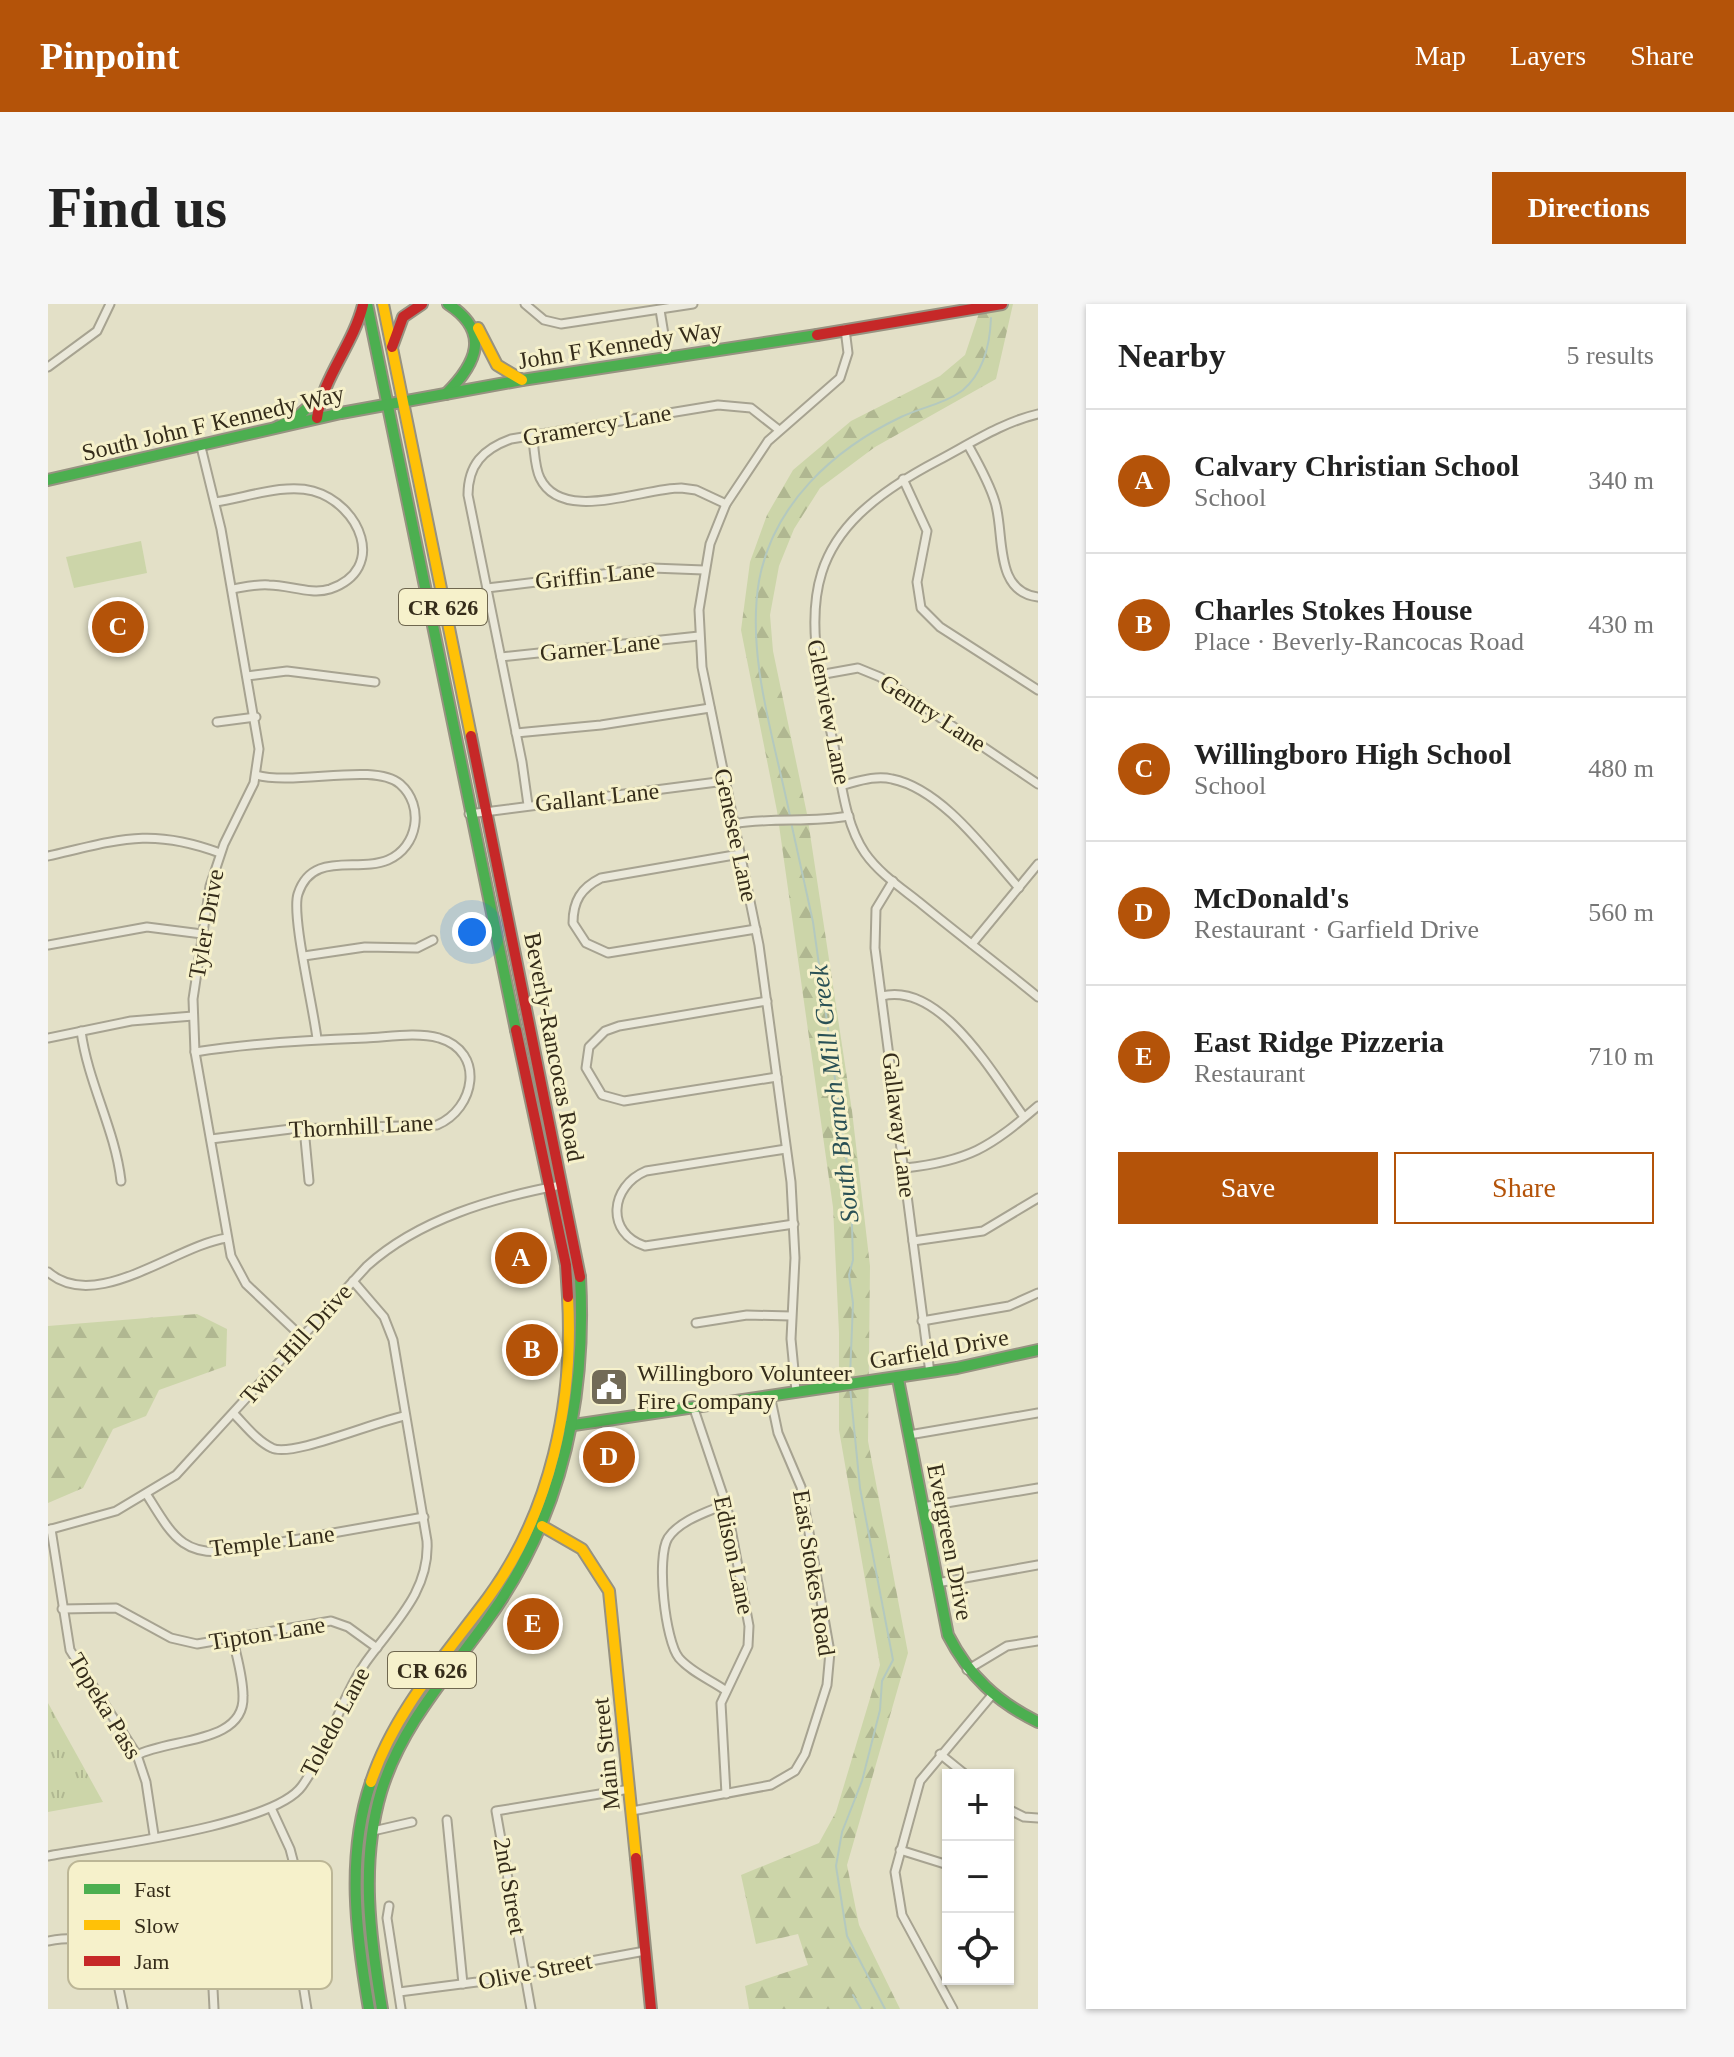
<!DOCTYPE html>
<meta charset="utf-8">
<style>
:root{--surface:#fff;--page:#f6f6f6;--text:#222;--muted:#767676;--line:#e0e0e0;--accent:#b45309}
body{margin:0;font-family:Georgia,serif;background:var(--page);color:var(--text)}
.controls{position:absolute;right:24px;bottom:24px;display:grid;overflow:hidden;border-radius:0px;box-shadow:0 2px 6px #0004}
.controls button{width:72px;height:72px;display:grid;place-items:center;padding:0;border:0;border-bottom:2px solid var(--line);background:var(--surface);color:var(--text);font:40px sans-serif}
.you{position:absolute;left:424px;top:628px;width:28px;height:28px;margin:-20px;border:6px solid #fff;border-radius:50%;background:#1a73e8;box-shadow:0 0 0 12px #1a73e833}
.badge{display:grid;place-items:center;width:52px;height:52px;border-radius:50%;background:var(--accent);color:#fff;font-size:26px;font-weight:700}
.pin{position:absolute;translate:-50% -50%;border:4px solid #fff;box-shadow:0 2px 8px #0006}
.list{margin:0;padding:0;list-style:none}
h2{display:flex;justify-content:space-between;align-items:center;height:104px;margin:0;padding:0 32px;font-size:34px}
h2 small{font-size:26px;font-weight:400;color:var(--muted)}
.list li{display:grid;grid-template-columns:52px 1fr auto;gap:24px;align-items:center;box-sizing:border-box;height:144px;padding:0 32px;border-top:2px solid var(--line)}
.list b{display:block;font-size:30px;white-space:nowrap}
.list p{margin:0;font-size:26px;white-space:nowrap;color:var(--muted)}
.list em{font-size:26px;font-style:normal;color:var(--muted)}
.actions{display:flex;gap:16px;padding:24px 32px}
.actions a{flex:1;padding:18px 0;border:2px solid var(--accent);border-radius:0px;text-align:center;font-size:28px;color:var(--accent)}
.actions .main{background:var(--accent);color:#fff}
.icon{flex:none;width:44px;height:44px;fill:none;stroke:currentColor;stroke-width:2;stroke-linecap:round;stroke-linejoin:round}
.map{position:relative;flex:none;width:990px;height:1705px;overflow:hidden;border-radius:0px}
header{display:flex;align-items:center;gap:48px;box-sizing:border-box;height:112px;padding:0 40px;background:var(--accent);color:#fff}
header strong{font-size:38px}
nav{display:flex;gap:44px;margin-inline-start:auto;font-size:28px}
.intro{display:flex;align-items:center;justify-content:space-between;box-sizing:border-box;height:192px;padding:0 48px}
h1{margin:0;font-size:56px}
.button{padding:20px 36px;border-radius:0px;background:var(--accent);color:#fff;font-size:28px;font-weight:700}
main{display:flex;gap:48px;padding:0 48px}
aside{flex:1;background:var(--surface);border-radius:0px;box-shadow:0 2px 6px #0004}
.map>svg:first-child{display:block}
.forest{fill:url(#forest-firs)}
.park{fill:url(#park-tufts)}
.pitch{fill:#ccd5a9}
.lines{fill:none;stroke-linecap:round;stroke-linejoin:round}
.stream{stroke:#b4c9bf;stroke-width:2}
.street-casing{stroke:#a7a391;stroke-width:11}
.fast-casing{stroke:#979281;stroke-width:14}
.slow-casing{stroke:#979281;stroke-width:14}
.jam-casing{stroke:#979281;stroke-width:14}
.street{stroke:#eae8da;stroke-width:7}
.fast{stroke:#4caf50;stroke-width:10}
.slow{stroke:#ffc107;stroke-width:10}
.jam{stroke:#c62828;stroke-width:10}
.labels{text-anchor:middle;stroke-width:6;stroke-linejoin:round;paint-order:stroke}
.shield{fill:#f6f1cb;stroke:#6f674f;stroke-width:2}
.shield-label{font-size:22px;font-weight:bold;fill:#352c1a}
.street-label{font-size:24px;fill:#352c1a;stroke:#f6f1cb}
.poi-label{font-size:24px;fill:#352c1a;stroke:#f6f1cb;text-anchor:start}
.water-label{font-size:26px;font-style:italic;fill:#295055;stroke:#f6f1cb}
.key{fill:#f6f1cb;stroke:#bcb696;stroke-width:2}
.key-label{font-size:22px;fill:#352c1a}
</style>
<header>
<strong>Pinpoint</strong>
<nav><a>Map</a><a>Layers</a><a>Share</a></nav>
</header>
<div class="intro"><h1>Find us</h1><a class="button">Directions</a></div>
<main>
<div class="map">
<svg width="990" height="1705" viewBox="0 0 990 1705">
<defs>
<pattern id="forest-firs" width="22" height="20" patternUnits="userSpaceOnUse" patternTransform="scale(2)"><rect width="22" height="20" fill="#ccd5a9"/><path d="M5 1l3.5 6h-7zM16 11l3.5 6h-7z" fill="#b0b791"/></pattern>
<pattern id="park-tufts" width="24" height="20" patternUnits="userSpaceOnUse" patternTransform="scale(2)"><rect width="24" height="20" fill="#ccd5a9"/><path d="M3 7l-1-3M5 7V3M7 7l1-3M15 17l-1-3M17 17v-4M19 17l1-3" fill="none" stroke="#b0b791"/></pattern>
</defs>
<rect width="100%" height="100%" fill="#e3e0c7"/>
<g class="forest">
<path d="M934,0H965L948,75L827,143L772,184L746,225L731,262L722,311L725,347L759,510L804,807L822,962L820,1137L860,1349L799,1561L811,1621L852,1705H701L697,1682L760,1661L750,1630L708,1640L693,1571L771,1539L788,1508L832,1361L791,1126V1029L785,903L729,507L693,326L702,258L719,211L745,166L803,117L892,72L917,51Z"/>
<path d="M149,1010L179,1025L178,1062L111,1086L98,1112L65,1125L35,1184L0,1199V1022Z"/>
</g>
<path class="park" d="M0,1399L55,1498L0,1508Z"/>
<path class="pitch" d="M93,237L99,269L26,284L18,253Z"/>
<g class="lines">
<g class="stream">
<path d="M742,512C727,438 698,353 711,277C725,200 786,145 853,113C872,104 898,99 915,86C936,68 942,40 943,14"/>
<path d="M743,518L765,618L803,889L805,956L801,971L805,999L802,1073"/>
<path d="M802,1083L812,1184L845,1356L834,1377L832,1406L814,1477L794,1528L788,1562L799,1632L837,1705"/>
<path d="M805,1691L813,1705"/>
</g>
<g class="street-casing">
<g id="street">
<path d="M477,0L496,16L513,20L645,0"/>
<path d="M612,6L620,55"/>
<path d="M0,63L49,27L62,0"/>
<path d="M990,110C955,118 923,139 891,156C753,228 752,292 784,433C793,470 795,517 817,549C831,569 852,583 871,598C910,630 951,661 990,693"/>
<path d="M484,131C487,144 486,162 492,174C514,220 594,184 633,184L648,186L678,200"/>
<path d="M920,141C930,159 941,178 947,198C957,229 945,288 990,293"/>
<path d="M153,143L173,225L211,445L206,479L176,540L162,582L145,695L147,748L183,952L198,980L254,1033"/>
<path d="M855,175L879,227L869,278L873,304L892,323L990,386"/>
<path d="M167,198C197,194 236,179 265,187C312,200 340,265 282,285C263,291 241,281 221,281C209,280 196,283 184,285"/>
<path d="M439,284L604,264L656,266"/>
<path d="M453,353L651,332"/>
<path d="M771,371L810,364L832,373L990,480"/>
<path d="M199,372L239,367L327,378"/>
<path d="M169,418L208,413"/>
<path d="M468,429L553,421L662,404"/>
<path d="M208,471C248,482 326,458 352,480C377,502 370,543 340,556C309,569 264,546 250,590C243,611 266,706 269,735"/>
<path d="M795,481C811,477 828,471 844,475C894,485 939,548 971,584"/>
<path d="M480,501L474,458L420,191C420,161 435,145 463,135L670,101L703,104L731,126"/>
<path d="M421,510L677,477"/>
<path d="M685,520C724,513 762,519 801,512"/>
<path d="M692,550L553,574C533,584 525,597 525,619L538,639L560,649L708,625"/>
<path d="M0,552C70,536 102,523 172,549"/>
<path d="M845,577L828,605L827,644L882,1069"/>
<path d="M924,640L990,560"/>
<path d="M0,641L99,623L154,630"/>
<path d="M256,652L317,643L369,644L385,636"/>
<path d="M834,692C893,677 946,772 976,813"/>
<path d="M719,697L571,722L557,727L541,743L538,764L554,791L576,797L729,773"/>
<path d="M33,727C40,779 67,825 73,877"/>
<path d="M0,734L83,717L145,712"/>
<path d="M147,748C204,739 259,736 318,734C340,733 369,728 391,734C438,748 427,805 389,821L243,825L163,835"/>
<path d="M256,824L261,877"/>
<path d="M738,845L598,867C562,882 557,929 597,942L746,920"/>
<path d="M857,864C921,857 941,844 990,802"/>
<path d="M865,937L935,927L990,894"/>
<path d="M0,968C48,1010 128,941 179,934"/>
<path d="M874,1017L961,1002L990,989"/>
<path d="M648,1019L699,1011L743,1012"/>
<path d="M748,1087L743,1035L747,954L743,878L711,641L654,363L651,306L662,240L678,200L720,137L792,74L800,49L797,25"/>
<path d="M646,1105L679,1203L701,1322L700,1342L673,1399L678,1490"/>
<path d="M186,1110C197,1121 209,1137 224,1144C243,1154 328,1117 357,1112"/>
<path d="M861,1131L990,1109"/>
<path d="M99,1191C124,1231 135,1255 188,1246L376,1213"/>
<path d="M874,1203L990,1184"/>
<path d="M3,1225L22,1346L89,1451L98,1478L106,1531"/>
<path d="M0,1226L68,1207L128,1171L319,962C371,915 445,894 513,881"/>
<path d="M889,1279L990,1261"/>
<path d="M14,1305L68,1304L123,1334L149,1340L283,1317L300,1323L329,1344"/>
<path d="M919,1366L959,1342L990,1337"/>
<path d="M677,1386C663,1376 643,1368 631,1354C617,1337 608,1253 620,1234C632,1216 659,1208 678,1200"/>
<path d="M892,1450L918,1471"/>
<path d="M89,1451C122,1434 197,1440 195,1392C195,1373 189,1354 185,1336"/>
<path d="M960,1505L976,1513L990,1514"/>
<path d="M224,1506L242,1545L247,1564L246,1624L259,1705"/>
<path d="M584,1507L723,1481L747,1467L757,1450L779,1381L782,1348L753,1183L730,1129L722,1091"/>
<path d="M399,1516L415,1680"/>
<path d="M325,1527L364,1518"/>
<path d="M852,1546L900,1561"/>
<path d="M0,1552C54,1542 226,1522 254,1482C281,1444 291,1397 318,1358C345,1320 382,1288 379,1237L345,1036L336,1013L305,977"/>
<path d="M341,1602L339,1614L353,1705"/>
<path d="M152,1618L165,1685L166,1705"/>
<path d="M0,1637C65,1626 64,1653 75,1705"/>
<path d="M351,1688L429,1678L597,1647"/>
<path d="M483,1705L448,1507L582,1485"/>
<path d="M905,1705L854,1611L847,1568L872,1477L944,1391"/>
</g>
</g>
<g class="fast-casing">
<g id="fast">
<path d="M319,0L468,726"/>
<path d="M398,90C429,59 443,28 400,0"/>
<path d="M229,123L247,115L270,94"/>
<path d="M0,176L293,109L474,76L769,31"/>
<path d="M850,1075L900,1331C921,1372 949,1398 990,1418"/>
<path d="M519,1122L909,1064L990,1046"/>
<path d="M321,1705C308,1629 298,1552 323,1478"/>
<path d="M334,1705C322,1633 312,1559 333,1488C353,1422 399,1372 438,1318C513,1215 539,1099 532,973"/>
</g>
</g>
<g class="slow-casing">
<g id="slow">
<path d="M335,0L423,432"/>
<path d="M430,24L449,61L474,76"/>
<path d="M494,1222L534,1245L561,1287L588,1554"/>
<path d="M323,1478C346,1408 397,1352 440,1294C503,1208 526,1098 520,993"/>
</g>
</g>
<g class="jam-casing">
<g id="jam">
<path d="M769,31L954,0"/>
<path d="M344,43L355,13L374,0"/>
<path d="M269,114C275,73 305,41 315,1"/>
<path d="M423,432L532,973"/>
<path d="M468,726L518,961L520,993"/>
<path d="M588,1554L603,1705"/>
</g>
</g>
<use href="#street" class="street"/>
<use href="#fast" class="fast"/>
<use href="#slow" class="slow"/>
<use href="#jam" class="jam"/>
</g>
<defs>
<g id="civic-square" transform="scale(2)"><rect x="-9" y="-9" width="18" height="18" rx="4" fill="#726b57" stroke="#f6f1cb"/><path d="M-.6-6.5H3V-4.5H.6V-3L4-1V1h2V6H-6V1h2V-1L-.6-3ZM-1.2 2.5V6h2.4V2.5Z" fill="#fff"/></g>
</defs>
<g fill-rule="evenodd">
<use href="#civic-square" x="561" y="1083"/>
</g>
<g class="labels">
<g class="shield">
<rect x="351" y="285" width="88" height="36" rx="6"/>
<rect x="340" y="1348" width="88" height="36" rx="6"/>
</g>
<g class="shield-label">
<text x="395" y="311">CR 626</text>
<text x="384" y="1374">CR 626</text>
</g>
<g class="street-label">
<text transform="translate(572 41) rotate(-9)" y="8">John F Kennedy Way</text>
<text transform="translate(165 119) rotate(-13)" y="8">South John F Kennedy Way</text>
<text transform="translate(549 121) rotate(-10)" y="8">Gramercy Lane</text>
<text transform="translate(547 271) rotate(-6)" y="8">Griffin Lane</text>
<text transform="translate(552 343) rotate(-6)" y="8">Garner Lane</text>
<text transform="translate(781 408) rotate(79)" y="8">Glenview Lane</text>
<text transform="translate(885 409) rotate(33)" y="8">Gentry Lane</text>
<text transform="translate(549 493) rotate(-6)" y="8">Gallant Lane</text>
<text transform="translate(688 531) rotate(78)" y="8">Genesee Lane</text>
<text transform="translate(158 620) rotate(-80)" y="8">Tyler Drive</text>
<text transform="translate(506 743) rotate(79)" y="8">Beverly-Rancocas Road</text>
<text transform="translate(851 821) rotate(83)" y="8">Gallaway Lane</text>
<text transform="translate(313 822) rotate(-3)" y="8">Thornhill Lane</text>
<text transform="translate(248 1040) rotate(-48)" y="8">Twin Hill Drive</text>
<text transform="translate(891 1045) rotate(-10)" y="8">Garfield Drive</text>
<text transform="translate(224 1237) rotate(-7)" y="8">Temple Lane</text>
<text transform="translate(902 1238) rotate(79)" y="8">Evergreen Drive</text>
<text transform="translate(686 1251) rotate(78)" y="8">Edison Lane</text>
<text transform="translate(766 1269) rotate(81)" y="8">East Stokes Road</text>
<text transform="translate(219 1329) rotate(-9)" y="8">Tipton Lane</text>
<text transform="translate(57 1402) rotate(59)" y="8">Topeka Pass</text>
<text transform="translate(287 1418) rotate(-62)" y="8">Toledo Lane</text>
<text transform="translate(558 1450) rotate(-96)" y="8">Main Street</text>
<text transform="translate(462 1582) rotate(80)" y="8">2nd Street</text>
<text transform="translate(487 1667) rotate(-11)" y="8">Olive Street</text>
</g>
<g class="poi-label">
<text x="589" y="1077">Willingboro Volunteer<tspan x="589" dy="28">Fire Company</tspan></text>
</g>
<g class="water-label">
<text transform="translate(786 790) rotate(-97)" y="9">South Branch Mill Creek</text>
</g>
</g>
<rect x="20" y="1557" width="264" height="128" rx="12" class="key"/>
<rect x="36" y="1580" width="36" height="10" fill="#4caf50"/>
<rect x="36" y="1616" width="36" height="10" fill="#ffc107"/>
<rect x="36" y="1652" width="36" height="10" fill="#c62828"/>
<g class="key-label">
<text x="86" y="1593">Fast</text>
<text x="86" y="1629">Slow</text>
<text x="86" y="1665">Jam</text>
</g>
</svg>
<div class="controls">
<button>+</button>
<button>−</button>
<button><svg class="icon" aria-label="locate" viewBox="0 0 24 24"><circle cx="12" cy="12" r="6"/><path d="M12 2v4M12 18v4M2 12h4M18 12h4"/></svg></button>
</div>
<div class="you"></div>
<div class="pin badge" style="left:473px;top:954px">A</div>
<div class="pin badge" style="left:484px;top:1046px">B</div>
<div class="pin badge" style="left:70px;top:323px">C</div>
<div class="pin badge" style="left:561px;top:1153px">D</div>
<div class="pin badge" style="left:485px;top:1320px">E</div>
</div>
<aside>
<h2>Nearby<small>5 results</small></h2>
<ul class="list">
<li><span class="badge">A</span><div><b>Calvary Christian School</b><p>School</p></div><em>340 m</em></li>
<li><span class="badge">B</span><div><b>Charles Stokes House</b><p>Place · Beverly-Rancocas Road</p></div><em>430 m</em></li>
<li><span class="badge">C</span><div><b>Willingboro High School</b><p>School</p></div><em>480 m</em></li>
<li><span class="badge">D</span><div><b>McDonald's</b><p>Restaurant · Garfield Drive</p></div><em>560 m</em></li>
<li><span class="badge">E</span><div><b>East Ridge Pizzeria</b><p>Restaurant</p></div><em>710 m</em></li>
</ul>
<div class="actions"><a class="main">Save</a><a>Share</a></div>
</aside>
</main>
